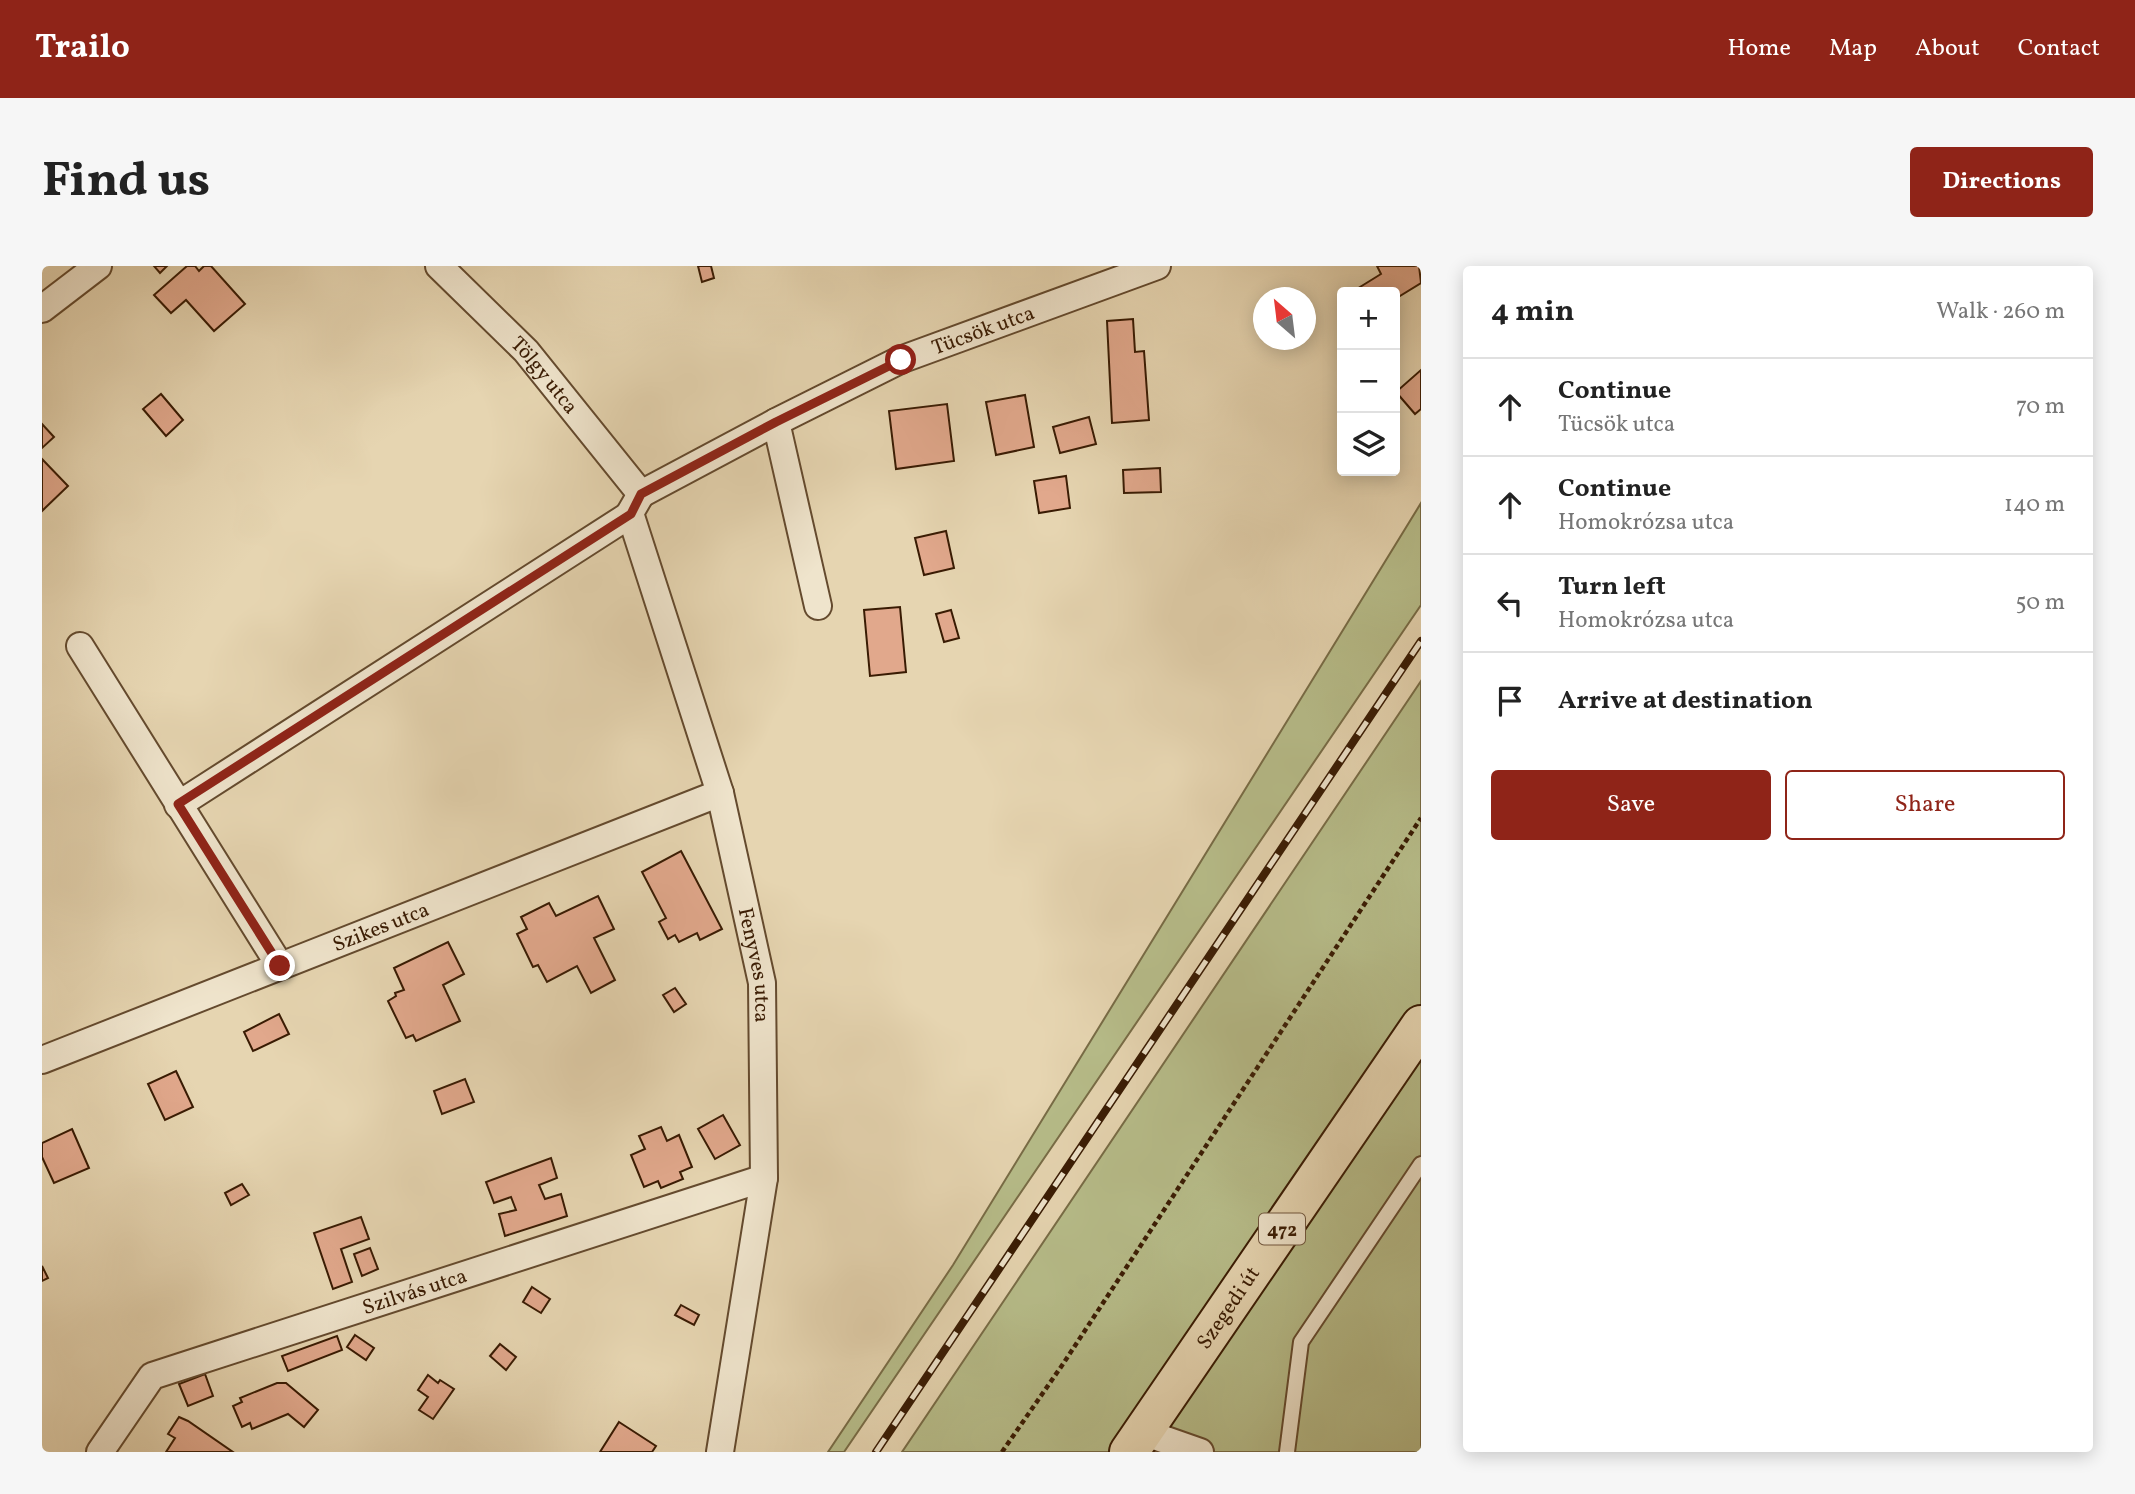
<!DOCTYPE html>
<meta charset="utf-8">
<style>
:root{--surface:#fff;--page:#f6f6f6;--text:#222;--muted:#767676;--line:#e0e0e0;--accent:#8f2418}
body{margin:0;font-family:Vollkorn,serif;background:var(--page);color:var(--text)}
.controls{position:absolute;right:21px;top:21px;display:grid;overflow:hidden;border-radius:7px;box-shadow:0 4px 18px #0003}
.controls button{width:63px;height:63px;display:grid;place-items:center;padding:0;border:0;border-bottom:2px solid var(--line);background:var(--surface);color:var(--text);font:35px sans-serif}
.compass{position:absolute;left:1211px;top:21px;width:63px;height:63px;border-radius:50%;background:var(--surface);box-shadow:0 4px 18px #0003;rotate:332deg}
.stop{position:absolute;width:21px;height:21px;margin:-16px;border:5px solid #8f2418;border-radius:50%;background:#fff}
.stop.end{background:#8f2418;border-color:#fff;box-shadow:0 2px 7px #0008}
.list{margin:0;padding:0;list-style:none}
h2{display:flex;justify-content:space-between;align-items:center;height:91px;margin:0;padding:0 28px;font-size:30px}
h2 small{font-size:23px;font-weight:400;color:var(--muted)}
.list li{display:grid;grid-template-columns:46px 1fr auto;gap:21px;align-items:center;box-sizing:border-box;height:98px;padding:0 28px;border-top:2px solid var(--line)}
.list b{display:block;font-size:26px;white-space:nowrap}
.list p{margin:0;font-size:23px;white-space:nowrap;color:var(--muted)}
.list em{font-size:23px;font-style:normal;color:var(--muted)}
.actions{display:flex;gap:14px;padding:21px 28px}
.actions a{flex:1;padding:16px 0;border:2px solid var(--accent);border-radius:7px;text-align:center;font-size:24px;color:var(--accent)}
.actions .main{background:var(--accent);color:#fff}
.icon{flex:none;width:38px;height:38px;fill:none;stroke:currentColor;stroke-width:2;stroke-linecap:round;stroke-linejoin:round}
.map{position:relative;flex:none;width:1379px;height:1186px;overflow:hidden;border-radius:7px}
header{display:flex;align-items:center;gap:42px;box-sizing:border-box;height:98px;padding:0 35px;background:var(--accent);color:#fff}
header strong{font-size:33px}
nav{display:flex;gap:38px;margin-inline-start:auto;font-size:24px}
.intro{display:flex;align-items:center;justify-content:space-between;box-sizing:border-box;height:168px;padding:0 42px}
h1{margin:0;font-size:49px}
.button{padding:18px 32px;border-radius:7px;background:var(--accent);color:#fff;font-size:24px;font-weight:700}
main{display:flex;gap:42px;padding:0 42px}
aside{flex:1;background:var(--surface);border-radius:7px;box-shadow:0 4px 18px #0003}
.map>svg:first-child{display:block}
.green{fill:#b7bd8a;stroke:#786c46;stroke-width:2}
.building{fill:#e1a88c;stroke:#391b03;stroke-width:2}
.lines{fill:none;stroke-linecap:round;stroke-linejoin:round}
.service-casing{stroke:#644a2e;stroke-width:18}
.minor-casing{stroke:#644a2e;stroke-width:30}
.primary-casing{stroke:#391b03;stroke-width:42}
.path{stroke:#391b03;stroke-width:4.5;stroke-dasharray:5 3.5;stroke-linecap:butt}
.service{stroke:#efe4cc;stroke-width:14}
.minor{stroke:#efe4cc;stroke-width:26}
.primary{stroke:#e6d5b1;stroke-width:38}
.rail-casing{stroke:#391b03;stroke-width:8}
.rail{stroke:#efe4cc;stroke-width:5;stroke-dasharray:16;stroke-linecap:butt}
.route{stroke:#8f2418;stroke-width:9}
.labels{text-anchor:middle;stroke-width:6;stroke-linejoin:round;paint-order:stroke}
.shield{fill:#efe4cc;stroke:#70573f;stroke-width:2}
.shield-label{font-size:19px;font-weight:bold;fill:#391b03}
.street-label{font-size:21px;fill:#391b03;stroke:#efe4cc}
</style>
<header>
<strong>Trailo</strong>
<nav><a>Home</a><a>Map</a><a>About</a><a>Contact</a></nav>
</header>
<div class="intro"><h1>Find us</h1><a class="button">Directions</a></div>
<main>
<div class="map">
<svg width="1379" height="1186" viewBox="0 0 1379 1186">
<rect width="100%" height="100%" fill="#e6d5b1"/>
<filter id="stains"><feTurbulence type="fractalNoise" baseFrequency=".00286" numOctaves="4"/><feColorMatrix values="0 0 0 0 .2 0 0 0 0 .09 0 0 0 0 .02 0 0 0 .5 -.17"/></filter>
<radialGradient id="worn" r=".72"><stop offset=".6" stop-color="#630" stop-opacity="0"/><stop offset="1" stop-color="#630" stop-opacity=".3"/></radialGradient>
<g class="green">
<path d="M1379,237V339L802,1186H786L911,999Z"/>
<path d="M1379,415V1186H860Z"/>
</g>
<g class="building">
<path d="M112,0H125L118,7Z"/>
<path d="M145,0H153L157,5L162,0H169L203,38L172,65L144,34L129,47L112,29Z"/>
<path d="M656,0H669L672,12L660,16Z"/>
<path d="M1335,0H1377L1379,17L1353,33V26H1310L1339,8Z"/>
<path d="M1091,53L1093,86L1102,85L1107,154L1070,157L1065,55Z"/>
<path d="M1379,104V143L1373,148L1354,126Z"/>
<path d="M119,128L141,154L124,170L101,143Z"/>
<path d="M983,129L992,181L954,189L944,136Z"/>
<path d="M905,138L912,195L854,203L847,145Z"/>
<path d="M1047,151L1054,178L1018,187L1011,161Z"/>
<path d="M0,158L12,171L0,182Z"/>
<path d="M0,193L26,220L0,245Z"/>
<path d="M1118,202L1119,226L1082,227L1081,204Z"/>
<path d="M1024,210L1028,242L997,247L992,215Z"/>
<path d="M904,265L912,302L882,309L873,272Z"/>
<path d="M858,341L864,406L828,410L822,344Z"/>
<path d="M909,344L917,372L902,376L894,348Z"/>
<path d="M639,585L680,663L658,674L655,667L637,676L633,669L626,673L617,656L624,652L600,606Z"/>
<path d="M556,630L572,663L552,672L573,714L549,727L535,700L505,716L496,699L491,701L475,668L485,663L479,651L507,637L514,650Z"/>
<path d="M406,676L422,708L401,719L418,755L374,775L371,769L364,772L346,735L354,730L353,727L362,724L352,702Z"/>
<path d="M633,722L644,738L632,746L621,729Z"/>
<path d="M237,748L247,768L211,785L202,766Z"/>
<path d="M134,805L151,841L123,854L106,818Z"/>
<path d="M423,813L432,836L400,848L392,825Z"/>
<path d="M681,849L698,879L673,893L656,863Z"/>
<path d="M619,861L625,875L637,869L650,901L638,906L641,913L619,922L616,915L602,921L589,889L603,883L597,870Z"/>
<path d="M30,863L47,902L12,917L0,891V877Z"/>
<path d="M509,892L515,912L497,919L503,933L519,928L525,950L463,970L457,948L474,944L469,931L452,937L444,916Z"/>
<path d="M200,918L207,929L189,939L183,927Z"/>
<path d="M319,951L327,973L299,983L310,1016L291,1023L272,967Z"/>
<path d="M328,982L336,1003L320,1010L312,988Z"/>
<path d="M0,1000L6,1012L0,1015Z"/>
<path d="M490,1021L508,1033L499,1047L481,1036Z"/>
<path d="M639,1039L657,1049L652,1059L633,1049Z"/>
<path d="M313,1069L332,1082L324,1094L305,1081Z"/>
<path d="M295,1070L300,1084L246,1105L240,1090Z"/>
<path d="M458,1078L474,1091L464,1104L448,1090Z"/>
<path d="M163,1108L171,1130L146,1140L137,1118Z"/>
<path d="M386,1109L396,1117L398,1114L412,1123L391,1153L377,1144L386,1131L376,1124Z"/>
<path d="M235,1117H244L276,1144L262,1161L246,1148L210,1163L208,1157L200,1161L191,1140L200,1136L198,1132Z"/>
<path d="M137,1151L146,1155L191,1186H124L133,1172L126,1168Z"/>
<path d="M577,1156L614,1180L610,1186H558Z"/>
</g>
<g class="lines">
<g class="service-casing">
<path id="service" d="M1245,1186L1259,1076L1379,898"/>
</g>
<g class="minor-casing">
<g id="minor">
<path id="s1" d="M397,0L484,85L599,228"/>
<path d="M0,43L56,0"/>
<path d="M734,156L776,340"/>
<path id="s2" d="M599,228L588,247L678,527L720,717L722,912L678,1186"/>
<path id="s3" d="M599,228L734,156L858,94L1115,0"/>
<path d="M38,380L238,700"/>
<path d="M136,539L589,248"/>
<path id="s4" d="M0,794L678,527"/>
<path d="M1101,1166L1158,1186"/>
<path id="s5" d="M58,1186L110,1110L722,912"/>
</g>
</g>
<g class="primary-casing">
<g id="primary">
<path id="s6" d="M1087,1186L1379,759"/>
</g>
</g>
<path class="path" d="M960,1186L1021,1098L1379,552"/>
<use href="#service" class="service"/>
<use href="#minor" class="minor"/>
<use href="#primary" class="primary"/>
<g class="rail-casing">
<path id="rail" d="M834,1186L1379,375"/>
</g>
<use href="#rail" class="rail"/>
</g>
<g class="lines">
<path class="route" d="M238,700L136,538L589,248L599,228L734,156L859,94"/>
</g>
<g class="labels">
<rect class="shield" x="1217" y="947.5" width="46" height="31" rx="5"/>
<g class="shield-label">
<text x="1240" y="970">472</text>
</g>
<g class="street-label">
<text dy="7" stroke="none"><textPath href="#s3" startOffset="380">Tücsök utca</textPath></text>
<text dy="7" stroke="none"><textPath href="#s1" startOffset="152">Tölgy utca</textPath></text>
<text dy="7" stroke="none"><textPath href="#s4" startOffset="364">Szikes utca</textPath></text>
<text dy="7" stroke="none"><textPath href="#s2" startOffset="492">Fenyves utca</textPath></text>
<text dy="7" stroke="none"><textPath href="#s5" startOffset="368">Szilvás utca</textPath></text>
<text dy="7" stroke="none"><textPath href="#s6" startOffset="175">Szegedi út</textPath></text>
</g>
</g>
<rect width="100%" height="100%" filter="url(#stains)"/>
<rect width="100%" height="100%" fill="url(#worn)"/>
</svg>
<div class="controls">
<button>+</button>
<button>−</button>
<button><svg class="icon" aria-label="layers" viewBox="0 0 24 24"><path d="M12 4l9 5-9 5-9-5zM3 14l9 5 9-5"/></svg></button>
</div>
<svg class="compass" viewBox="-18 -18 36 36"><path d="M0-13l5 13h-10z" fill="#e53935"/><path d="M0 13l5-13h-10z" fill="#767676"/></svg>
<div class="stop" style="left:859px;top:94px"></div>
<div class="stop end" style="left:238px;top:700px"></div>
</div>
<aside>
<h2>4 min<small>Walk · 260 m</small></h2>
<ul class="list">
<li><svg class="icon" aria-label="ahead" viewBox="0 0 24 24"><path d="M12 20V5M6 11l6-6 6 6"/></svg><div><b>Continue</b><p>Tücsök utca</p></div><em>70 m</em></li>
<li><svg class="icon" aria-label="ahead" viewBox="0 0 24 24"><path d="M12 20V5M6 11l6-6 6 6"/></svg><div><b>Continue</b><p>Homokrózsa utca</p></div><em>140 m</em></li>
<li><svg class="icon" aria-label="left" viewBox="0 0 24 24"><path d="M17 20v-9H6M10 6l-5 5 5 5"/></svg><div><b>Turn left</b><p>Homokrózsa utca</p></div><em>50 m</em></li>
<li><svg class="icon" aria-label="arrive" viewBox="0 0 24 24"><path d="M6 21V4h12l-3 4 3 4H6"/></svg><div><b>Arrive at destination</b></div></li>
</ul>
<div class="actions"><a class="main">Save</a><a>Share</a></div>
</aside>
</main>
